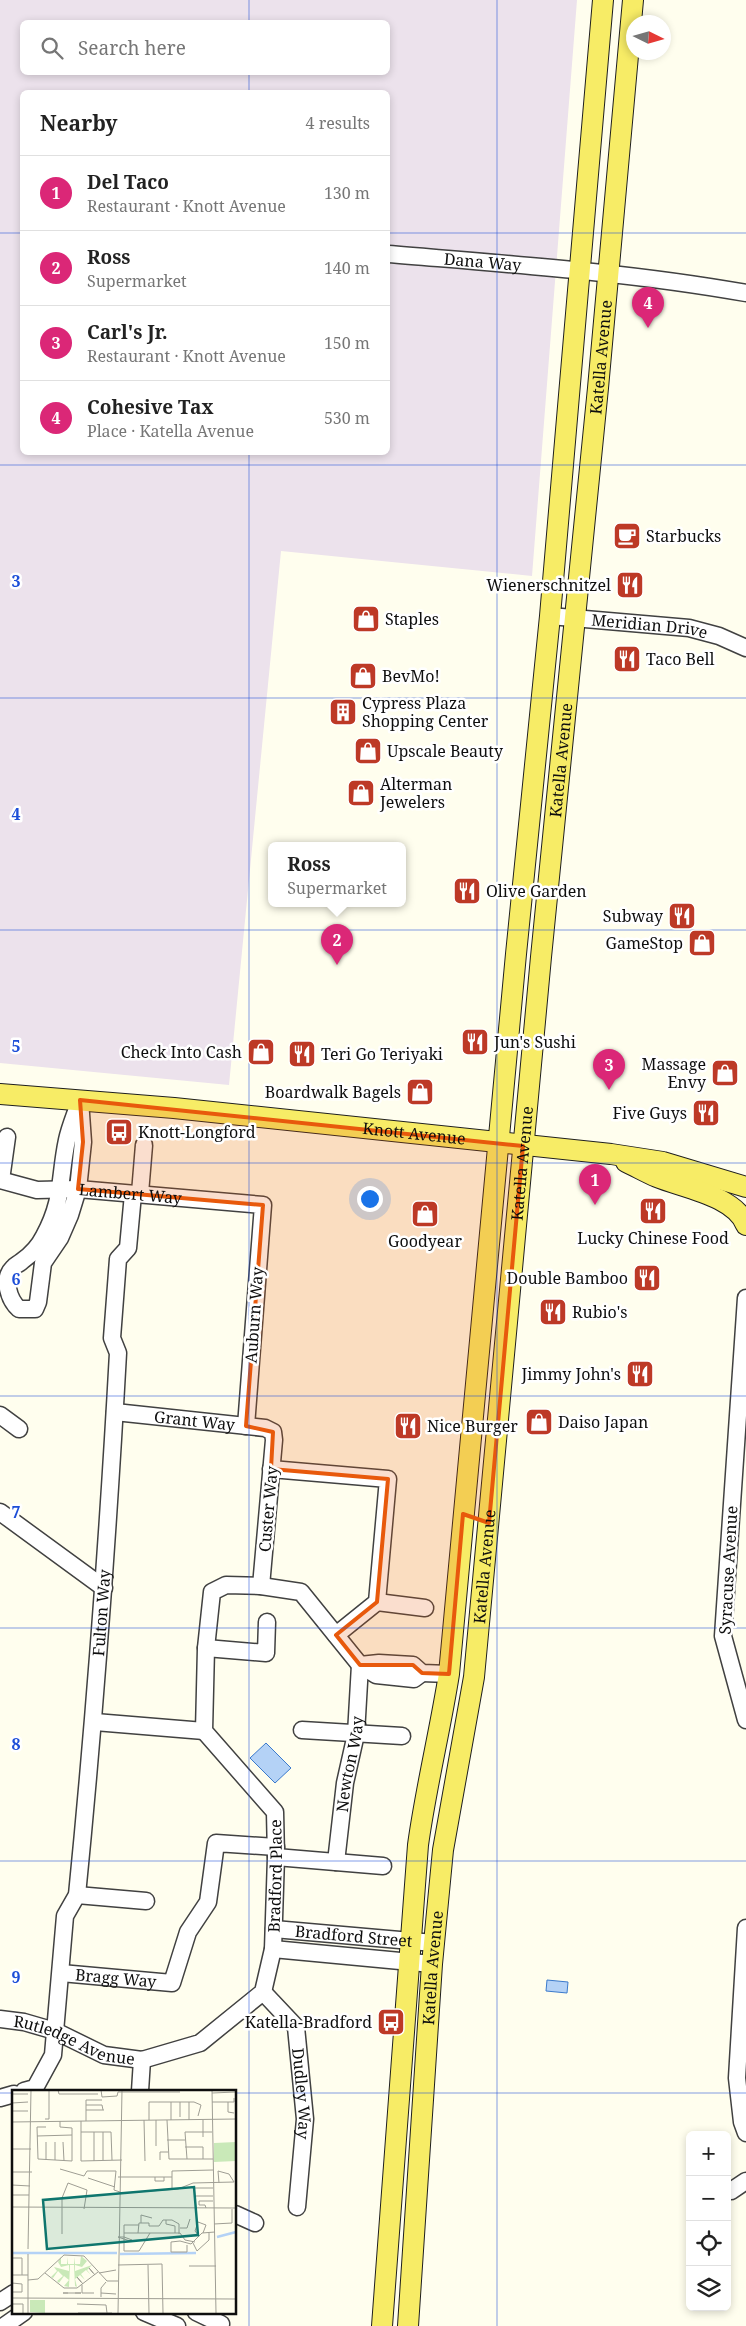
<!DOCTYPE html>
<meta charset="utf-8">
<style>
:root{--surface:#fff;--page:#f6f6f6;--text:#222;--muted:#767676;--line:#e0e0e0;--accent:#db2777}
body{margin:0;font-family:"Noto Serif",serif;background:var(--page);color:var(--text)}
.controls{position:absolute;right:15px;bottom:15px;display:grid;overflow:hidden;border-radius:8px;box-shadow:0 2px 8px #0003}
.controls button{width:45px;height:45px;display:grid;place-items:center;padding:0;border:0;border-bottom:1px solid var(--line);background:var(--surface);color:var(--text);font:25px sans-serif}
.compass{position:absolute;left:626px;top:15px;width:45px;height:45px;border-radius:50%;background:var(--surface);box-shadow:0 2px 8px #0003;rotate:95deg}
.you{position:absolute;left:369px;top:1198px;width:18px;height:18px;margin:-12px;border:4px solid #fff;border-radius:50%;background:#1a73e8;box-shadow:0 0 0 8px #1a73e833}
.badge{display:grid;place-items:center;width:32px;height:32px;border-radius:50%;background:var(--accent);color:#fff;font-size:16px;font-weight:700}
.pin{position:absolute;translate:-50% -41px;filter:drop-shadow(0 1px 2px #0008)}
.pin::after{content:'';position:absolute;top:26px;width:18px;height:15px;background:inherit;clip-path:polygon(0 0,100% 0,50% 100%)}
.popup{position:absolute;left:268px;top:842px;width:138px;height:65px;box-sizing:border-box;display:grid;place-content:center;border-radius:8px;background:var(--surface);filter:drop-shadow(0 1px 4px #0005);font-size:16px;white-space:nowrap;color:var(--muted)}
.popup b{font-size:19px;color:var(--text)}
.popup::after{content:'';position:absolute;left:50%;top:100%;margin-left:-10px;border:10px solid transparent;border-top-color:var(--surface)}
.list{margin:0;padding:0;list-style:none}
h2{display:flex;justify-content:space-between;align-items:center;height:65px;margin:0;padding:0 20px;font-size:21px}
h2 small{font-size:16px;font-weight:400;color:var(--muted)}
.list li{display:grid;grid-template-columns:32px 1fr auto;gap:15px;align-items:center;box-sizing:border-box;height:75px;padding:0 20px;border-top:1px solid var(--line)}
.list b{display:block;font-size:19px;white-space:nowrap}
.list p{margin:0;font-size:16px;white-space:nowrap;color:var(--muted)}
.list em{font-size:16px;font-style:normal;color:var(--muted)}
.icon{flex:none;width:28px;height:28px;fill:none;stroke:currentColor;stroke-width:2;stroke-linecap:round;stroke-linejoin:round}
.map{position:relative;flex:none;width:746px;height:2326px;overflow:hidden}
.search{position:absolute;background:var(--surface);box-shadow:0 2px 8px #0003;left:20px;top:20px;width:370px;height:55px;display:flex;align-items:center;gap:12px;box-sizing:border-box;padding:0 18px;border-radius:8px;color:var(--muted);font-size:19px}
.panel{position:absolute;background:var(--surface);box-shadow:0 2px 8px #0003;left:20px;top:90px;width:370px;height:365px;border-radius:8px}
.map>svg:first-child{display:block}
.industrial{fill:#ece2ec;fill-rule:evenodd}
.water{fill:#b4d2f6;stroke:#3b7acc}
.lines{fill:none;stroke-linecap:round;stroke-linejoin:round}
.minor-casing{stroke:#414141;stroke-width:19}
.major-casing{stroke:#1f1f1f;stroke-width:22}
.minor{stroke:#fff;stroke-width:16}
.major{stroke:#f7ec66;stroke-width:20}
.marked{fill:#e8590c;fill-opacity:0.2;stroke:#e8590c;stroke-width:4;stroke-linejoin:round}
.grid{fill:none;stroke:#1d4ed8;stroke-width:1;stroke-opacity:0.55}
.labels{text-anchor:middle;stroke-width:5;stroke-linejoin:round;paint-order:stroke}
.street-label{font-size:16px;fill:#0e0e0e;stroke:#fff}
.poi-label{font-size:16px;fill:#0e0e0e;stroke:#fff;text-anchor:start}
.inset-river{fill:none;stroke:#b4d2f6;stroke-width:2.5}
.inset-road{fill:none;stroke:#9f9e94;stroke-width:1}
.view{fill:#0f766e;fill-opacity:0.15;stroke:#0f766e;stroke-width:2.5}
.inset-edge{fill:none;stroke:#0e0e0e;stroke-width:2.5}
.grid-label{font-size:16px;text-anchor:middle;font-weight:bold;fill:#1d4ed8;stroke:#fff;stroke-width:5;stroke-linejoin:round;paint-order:stroke}
</style>
<div class="map">
<svg width="746" height="2326" viewBox="0 0 746 2326">
<rect width="100%" height="100%" fill="#fffeee"/>
<path class="industrial" d="M0,0H577L532,576L281,551L229,1085L0,1063ZM22,22H388V72H22ZM22,92H388V452H22Z"/>
<g class="water">
<path d="M266,1743L291,1768L275,1783L250,1758Z"/>
<path d="M547,1980L568,1982L567,1993L546,1991Z"/>
</g>
<g class="lines">
<g class="minor-casing">
<g id="minor">
<path id="s1" d="M388,254C507,264 628,272 746,293"/>
<path id="s2" d="M550,616L689,628L719,636L746,648"/>
<path d="M80,1100L83,1142L78,1189L70,1215L60,1238L43,1263L38,1302L35,1309H19C9,1300 2,1279 13,1268C15,1265 19,1264 22,1261C32,1254 39,1246 44,1236C64,1199 59,1177 67,1140C70,1126 76,1113 80,1100Z"/>
<path id="s3" d="M0,1180L37,1190L78,1189L263,1205L246,1426"/>
<path d="M1,1180L7,1137"/>
<path d="M140,1193L144,1145"/>
<path d="M746,1298L723,1636L746,1720"/>
<path id="s4" d="M115,1412L265,1428L273,1432L274,1440L261,1586"/>
<path d="M0,1415L19,1429"/>
<path d="M271,1469L388,1479L377,1602L336,1635"/>
<path d="M0,1512L104,1588"/>
<path d="M377,1602L425,1608"/>
<path d="M206,1648L266,1653L267,1622"/>
<path d="M360,1665L379,1663L413,1665L422,1673L449,1674"/>
<path d="M95,1722L204,1731"/>
<path d="M302,1730L402,1736"/>
<path d="M276,1857L383,1866"/>
<path id="s5" d="M336,1862L345,1783L356,1734L360,1665"/>
<path d="M77,1895L146,1901"/>
<path d="M746,1928L737,2078L742,2122L746,2133"/>
<path id="s6" d="M274,1929L434,1943"/>
<path d="M273,1949L432,1964"/>
<path id="s7" d="M61,1973L172,1983L188,1932L208,1902L216,1843L276,1847"/>
<path id="s8" d="M263,1992L296,2027L305,2119L297,2207"/>
<path id="s9" d="M0,2019L24,2022L55,2031L104,2055L142,2060L200,2043L263,1992L273,1949L276,1857L275,1812L204,1731L206,1648L212,1592L226,1585L261,1586L301,1592L360,1665L376,1675L414,1679L422,1673"/>
<path id="s10" d="M24,2091L35,2088L53,2055L65,1916L77,1895C95,1714 108,1534 118,1353L112,1338L118,1259L128,1248L133,1194"/>
<path d="M140,2091L142,2060"/>
<path d="M0,2098L14,2094"/>
<path d="M731,2191L746,2181"/>
<path d="M235,2214L255,2223"/>
<path d="M0,2302L14,2293"/>
<path d="M144,2312L177,2326"/>
<path d="M196,2312L221,2324"/>
<path d="M4,2326L24,2312"/>
</g>
</g>
<g class="major-casing">
<g id="major">
<path id="s11" d="M0,1094L174,1108L611,1154L663,1162L746,1187"/>
<path d="M626,1162C637,1167 647,1173 657,1177C684,1188 735,1196 746,1225"/>
<path d="M382,2326L418,1845C426,1787 440,1731 449,1674L516,954L550,616L603,0"/>
<path id="s12" d="M408,2326L432,1964L443,1850L474,1677L541,957L598,388L633,0"/>
</g>
</g>
<use href="#minor" class="minor"/>
<use href="#major" class="major"/>
</g>
<path class="marked" d="M80,1100L523,1146L489,1523L463,1514L449,1674L422,1673L413,1665H360L336,1635L377,1602L388,1479L271,1469L273,1432L246,1426L263,1205L78,1189L83,1142Z"/>
<path class="grid" d="M249,0V22M497,0V2326M249,72V92M0,233H22M388,233H746M249,452V2326M0,465H746M0,698H746M0,930H746M0,1163H746M0,1396H746M0,1628H746M0,1861H746M0,2093H14M235,2093H746"/>
<defs>
<g id="cafe-square" transform="scale(1.4375)"><rect x="-9" y="-9" width="18" height="18" rx="4" fill="#bd3926" stroke="#fff"/><path d="M-5.5-4.5H6V0H3Q3 3.5 0 3.5H-2.5Q-5.5 3.5-5.5 0ZM3-3.2v2h1.7v-2ZM-6 4.5H4V6H-6Z" fill="#fff"/></g>
<g id="restaurant-square" transform="scale(1.4375)"><rect x="-9" y="-9" width="18" height="18" rx="4" fill="#bd3926" stroke="#fff"/><path d="M-5-6h1v4h1v-4h1v4h1v-4h1v5L-1.5 .5V6h-2V.5L-5-1ZM5-6V6H3V1.5H1.5Q1.5-4 5-6Z" fill="#fff"/></g>
<g id="shop-square" transform="scale(1.4375)"><rect x="-9" y="-9" width="18" height="18" rx="4" fill="#bd3926" stroke="#fff"/><path d="M-5-2.5h2.3a2.7 3.5 0 0 1 5.4 0H5L5.5 6h-11ZM-1.5-2.5h3a1.5 2.3 0 0 0-3 0Z" fill="#fff"/></g>
<g id="building-square" transform="scale(1.4375)"><rect x="-9" y="-9" width="18" height="18" rx="4" fill="#bd3926" stroke="#fff"/><path d="M-4-6H4V6H1V3H-1V6H-4ZM-2.5-4.3h1.7v1.8h-1.7ZM.8-4.3h1.7v1.8H.8ZM-2.5-1h1.7V.8h-1.7ZM.8-1h1.7V.8H.8Z" fill="#fff"/></g>
<g id="bus-square" transform="scale(1.4375)"><rect x="-9" y="-9" width="18" height="18" rx="4" fill="#bd3926" stroke="#fff"/><path d="M-5-6H5V4H4V6H2V4H-2V6H-4V4H-5ZM-3.5-4V0h7V-4ZM-3.5 1.2v1.5H-2V1.2ZM2 1.2v1.5H3.5V1.2Z" fill="#fff"/></g>
</defs>
<g fill-rule="evenodd">
<use href="#cafe-square" x="627" y="536"/>
<use href="#restaurant-square" x="630" y="585"/>
<use href="#shop-square" x="366" y="619"/>
<use href="#restaurant-square" x="627" y="659"/>
<use href="#shop-square" x="363" y="676"/>
<use href="#building-square" x="343" y="712"/>
<use href="#shop-square" x="368" y="751"/>
<use href="#shop-square" x="361" y="793"/>
<use href="#restaurant-square" x="467" y="891"/>
<use href="#restaurant-square" x="682" y="916"/>
<use href="#shop-square" x="702" y="943"/>
<use href="#restaurant-square" x="475" y="1042"/>
<use href="#shop-square" x="261" y="1052"/>
<use href="#restaurant-square" x="302" y="1054"/>
<use href="#shop-square" x="725" y="1073"/>
<use href="#shop-square" x="420" y="1092"/>
<use href="#restaurant-square" x="706" y="1113"/>
<use href="#bus-square" x="119" y="1132"/>
<use href="#restaurant-square" x="653" y="1211"/>
<use href="#shop-square" x="425" y="1214"/>
<use href="#restaurant-square" x="647" y="1278"/>
<use href="#restaurant-square" x="553" y="1312"/>
<use href="#restaurant-square" x="640" y="1374"/>
<use href="#shop-square" x="539" y="1422"/>
<use href="#restaurant-square" x="408" y="1426"/>
<use href="#bus-square" x="391" y="2022"/>
</g>
<g class="labels">
<g class="street-label">
<text dy="6" stroke="none"><textPath href="#s1" startOffset="95">Dana Way</textPath></text>
<text dy="6" stroke="none"><textPath href="#s12" startOffset="1979">Katella Avenue</textPath></text>
<text dy="6" stroke="none"><textPath href="#s2" startOffset="100">Meridian Drive</textPath></text>
<text dy="6" stroke="none"><textPath href="#s12" startOffset="1574">Katella Avenue</textPath></text>
<text dy="6" stroke="none"><textPath href="#s11" startOffset="416">Knott Avenue</textPath></text>
<text dy="6" stroke="none"><textPath href="#s12" startOffset="1169">Katella Avenue</textPath></text>
<text dy="6" stroke="none"><textPath href="#s3" startOffset="132">Lambert Way</textPath></text>
<text transform="translate(254 1315) rotate(-86)" y="6">Auburn Way</text>
<text dy="6" stroke="none"><textPath href="#s4" startOffset="80">Grant Way</textPath></text>
<text transform="translate(268 1509) rotate(-85)" y="6">Custer Way</text>
<text dy="6" stroke="none"><textPath href="#s12" startOffset="764">Katella Avenue</textPath></text>
<text transform="translate(728 1570) rotate(-87)" y="6">Syracuse Avenue</text>
<text dy="6" stroke="none"><textPath href="#s10" startOffset="496">Fulton Way</textPath></text>
<text dy="6" stroke="none"><textPath href="#s5" startOffset="99">Newton Way</textPath></text>
<text dy="6" stroke="none"><textPath href="#s9" startOffset="408">Bradford Place</textPath></text>
<text dy="6" stroke="none"><textPath href="#s6" startOffset="80">Bradford Street</textPath></text>
<text dy="6" stroke="none"><textPath href="#s12" startOffset="359">Katella Avenue</textPath></text>
<text dy="6" stroke="none"><textPath href="#s7" startOffset="55">Bragg Way</textPath></text>
<text dy="6" stroke="none"><textPath href="#s9" startOffset="78">Rutledge Avenue</textPath></text>
<text dy="6" stroke="none"><textPath href="#s8" startOffset="115">Dudley Way</textPath></text>
</g>
<g class="poi-label">
<text x="646" y="542">Starbucks</text>
<text x="611" y="591" text-anchor="end">Wienerschnitzel</text>
<text x="385" y="625">Staples</text>
<text x="646" y="665">Taco Bell</text>
<text x="382" y="682">BevMo!</text>
<text x="362" y="709">Cypress Plaza<tspan x="362" dy="18">Shopping Center</tspan></text>
<text x="387" y="757">Upscale Beauty</text>
<text x="380" y="790">Alterman<tspan x="380" dy="18">Jewelers</tspan></text>
<text x="486" y="897">Olive Garden</text>
<text x="663" y="922" text-anchor="end">Subway</text>
<text x="683" y="949" text-anchor="end">GameStop</text>
<text x="494" y="1048">Jun's Sushi</text>
<text x="242" y="1058" text-anchor="end">Check Into Cash</text>
<text x="321" y="1060">Teri Go Teriyaki</text>
<text x="706" y="1070" text-anchor="end">Massage<tspan x="706" dy="18">Envy</tspan></text>
<text x="401" y="1098" text-anchor="end">Boardwalk Bagels</text>
<text x="687" y="1119" text-anchor="end">Five Guys</text>
<text x="138" y="1138">Knott-Longford</text>
<text x="653" y="1244" text-anchor="middle">Lucky Chinese Food</text>
<text x="425" y="1247" text-anchor="middle">Goodyear</text>
<text x="628" y="1284" text-anchor="end">Double Bamboo</text>
<text x="572" y="1318">Rubio's</text>
<text x="621" y="1380" text-anchor="end">Jimmy John's</text>
<text x="558" y="1428">Daiso Japan</text>
<text x="427" y="1432">Nice Burger</text>
<text x="372" y="2028" text-anchor="end">Katella-Bradford</text>
</g>
</g>
<g transform="translate(12 2090)">
<rect width="224" height="224" fill="#fffeee"/>
<path d="M224,52V71L202,72V53ZM69,166L75,171L70,177L63,175V181L80,175L75,180L79,185L74,180L69,184L73,190L68,185L63,189L65,197L63,196L62,175H58L57,197L52,196L57,190L52,186L47,193L45,191L51,186L46,181L41,188L39,187L45,181L42,177L57,181V175L49,177L46,172L49,167V174H55V167L56,174H62L63,167V174H68ZM33,210V223L18,222V210Z" fill="#c9e9b8"/>
<path class="inset-river" d="M205,147L224,142M0,163H105M108,164L184,163"/>
<path class="inset-road" d="M46,0L47,4H86M89,0L90,7L105,6L106,2M200,0L204,223M106,2H168M200,3L224,2M0,4H16M159,12V30M168,12V27M177,12V30M200,12H222V8M216,12V22L222,23M0,13L16,12M74,15H90L91,20M74,20H92M0,21H16M33,29H37V0M132,30L133,71M137,30V12H182L189,15L186,26M144,30V56M155,30L157,69H201M191,30V47M69,31V71L110,70M74,31V10H90M0,32L224,29M34,37H25L26,69L60,71V38L48,37V31M69,42H99L100,70M82,42V71M91,42V70M25,46L60,45M155,50H173M34,52V70M43,52V70M51,52L52,71M173,57H191V69M0,59H19M175,69L173,42H200M148,70V62H156M48,79L72,86L75,81H104L102,100L111,103L166,99L181,93L222,92L217,84L206,81L207,93M0,82H20M106,87H160M143,87V91H152V87M76,88L103,97M0,95L18,96M182,98H201M160,99V81L201,80M0,105H17M184,106H201M0,117L224,118M194,118L193,115H187V111H201M154,130V134L163,136V143M160,130L167,134V144M129,133V125L140,128M137,133V136H147L151,130H160M202,134L220,133V119M127,135H112V161H127L138,143M168,138H175L178,129M112,143H168L173,150L183,152M126,143L127,133H137M50,144V108L56,93L75,100L72,119M187,146L183,141L186,132L194,135L191,143M106,147H112L120,150L118,151ZM168,151L159,152V162H175V155M168,151L179,154L190,143L203,142M181,153L185,161L197,150V143M16,159L19,0M0,168H10V185M106,175L150,174L151,223M136,175L137,223M177,176H204M33,183L52,198H65L86,182M81,183L77,178L83,185M87,183L104,180M0,185H16M16,190L26,189L52,165L72,166L95,191H106M69,192L65,187L71,194M0,193L10,194V202H0M70,195V203H82M56,203H51H69H63M89,203L104,204M89,207V198L94,192M0,208L224,209M0,214H11V223M65,214L94,215L95,223M16,223V164M66,223H100M106,223L110,0"/>
<path class="view" d="M182,97L186,145L35,159L31,110Z"/>
<rect width="224" height="224" class="inset-edge"/>
</g>
<g class="grid-label">
<text x="16" y="587">3</text>
<text x="16" y="820">4</text>
<text x="16" y="1052">5</text>
<text x="16" y="1285">6</text>
<text x="16" y="1518">7</text>
<text x="16" y="1750">8</text>
<text x="16" y="1983">9</text>
</g>
</svg>
<div class="controls">
<button>+</button>
<button>−</button>
<button><svg class="icon" aria-label="locate" viewBox="0 0 24 24"><circle cx="12" cy="12" r="6"/><path d="M12 2v4M12 18v4M2 12h4M18 12h4"/></svg></button>
<button><svg class="icon" aria-label="layers" viewBox="0 0 24 24"><path d="M12 4l9 5-9 5-9-5zM3 14l9 5 9-5"/></svg></button>
</div>
<svg class="compass" viewBox="-18 -18 36 36"><path d="M0-13l5 13h-10z" fill="#e53935"/><path d="M0 13l5-13h-10z" fill="#767676"/></svg>
<div class="you"></div>
<div class="pin badge" style="left:595px;top:1205px">1</div>
<div class="pin badge" style="left:337px;top:965px">2</div>
<div class="popup"><b>Ross</b>Supermarket</div>
<div class="pin badge" style="left:609px;top:1090px">3</div>
<div class="pin badge" style="left:648px;top:328px">4</div>
<div class="search"><svg class="icon" aria-label="search" viewBox="0 0 24 24"><circle cx="10" cy="10" r="6"/><path d="M15 15l6 6"/></svg>Search here</div>
<section class="panel">
<h2>Nearby<small>4 results</small></h2>
<ul class="list">
<li><span class="badge">1</span><div><b>Del Taco</b><p>Restaurant · Knott Avenue</p></div><em>130 m</em></li>
<li><span class="badge">2</span><div><b>Ross</b><p>Supermarket</p></div><em>140 m</em></li>
<li><span class="badge">3</span><div><b>Carl's Jr.</b><p>Restaurant · Knott Avenue</p></div><em>150 m</em></li>
<li><span class="badge">4</span><div><b>Cohesive Tax</b><p>Place · Katella Avenue</p></div><em>530 m</em></li>
</ul>
</section>
</div>
